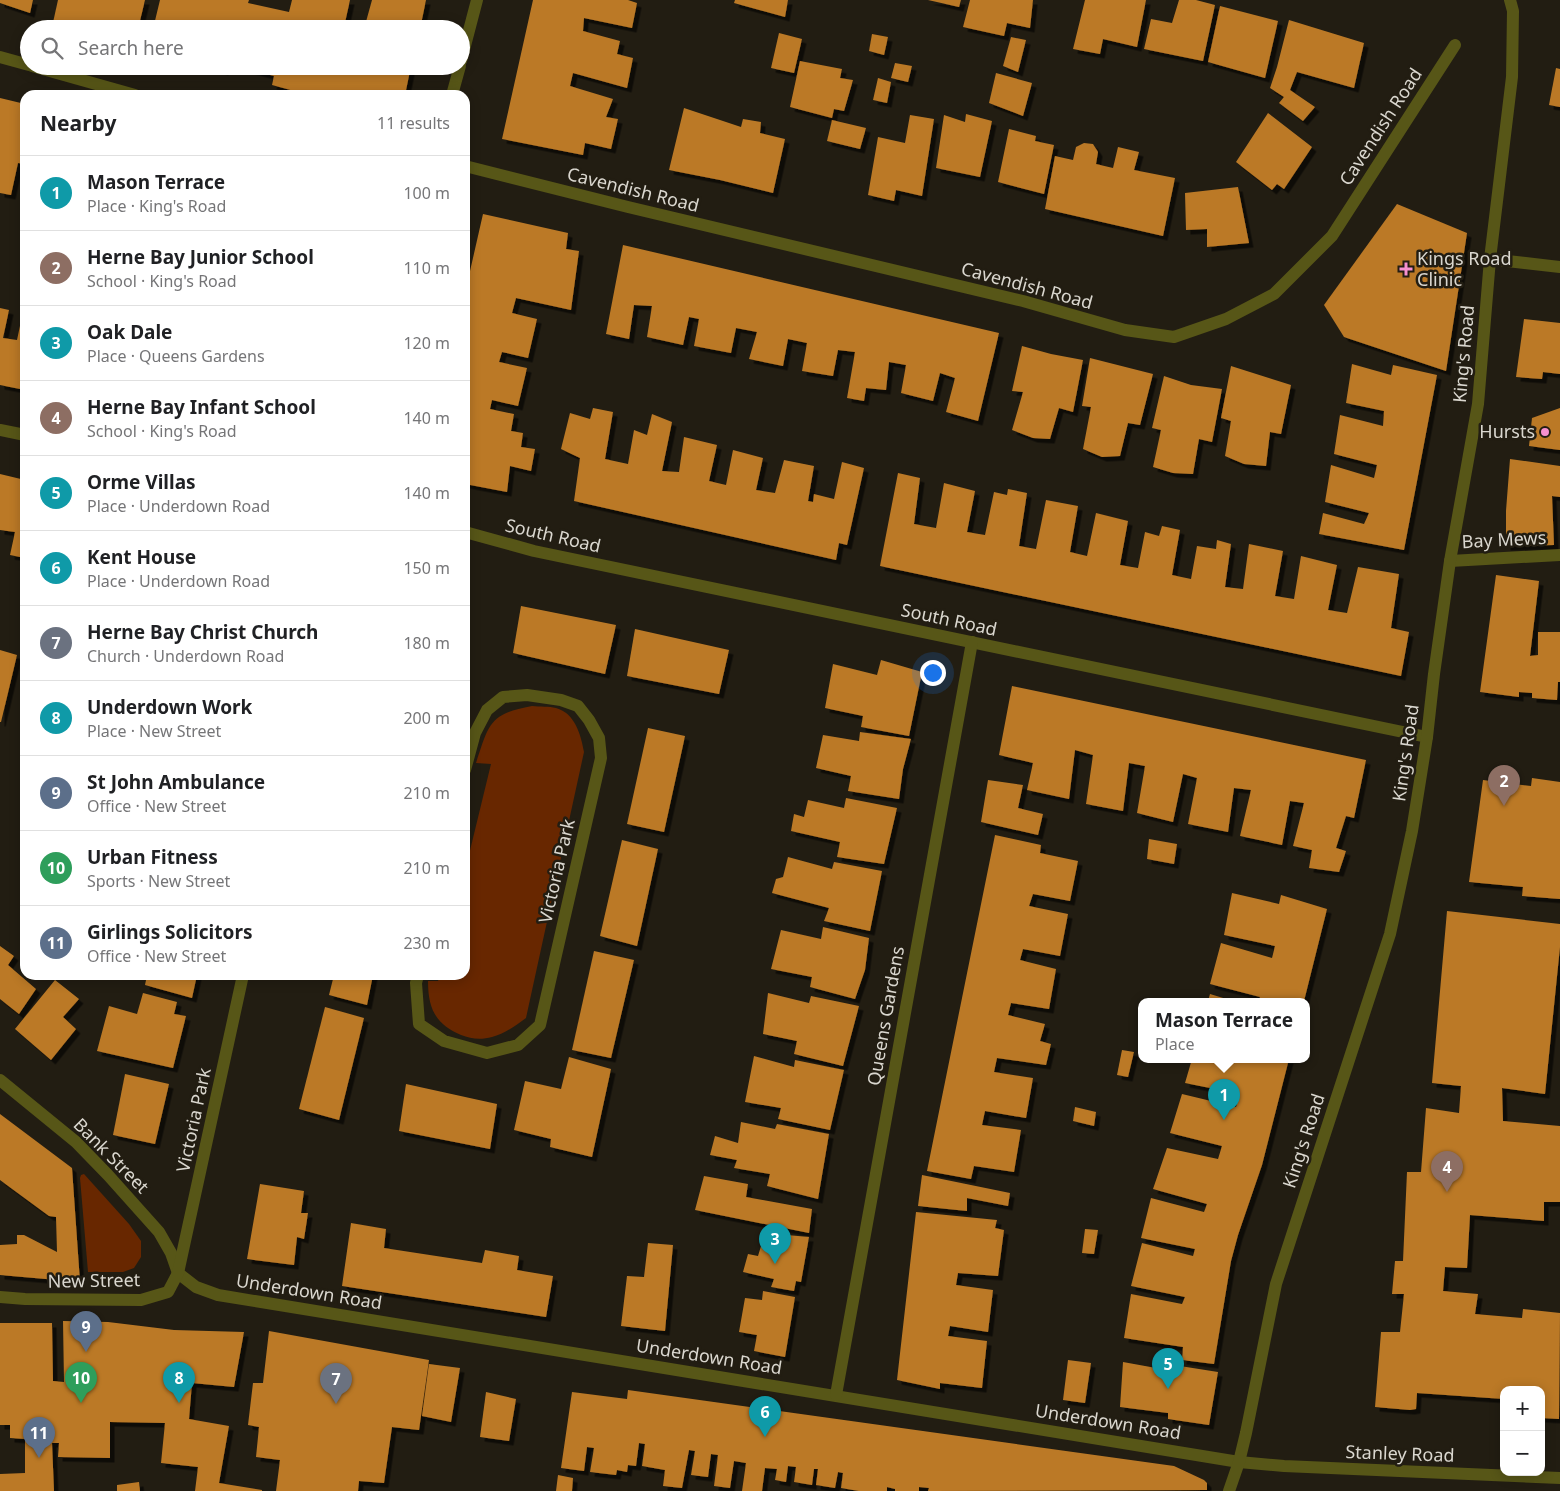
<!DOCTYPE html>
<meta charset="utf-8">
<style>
:root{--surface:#fff;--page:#f6f6f6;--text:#202124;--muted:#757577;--line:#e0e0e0;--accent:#7c3aed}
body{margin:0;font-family:"Noto Sans",sans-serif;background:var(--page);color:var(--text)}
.controls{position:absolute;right:15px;bottom:15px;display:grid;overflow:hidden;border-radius:10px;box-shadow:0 2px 12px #0003}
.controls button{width:45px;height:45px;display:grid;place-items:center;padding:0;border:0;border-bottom:1px solid var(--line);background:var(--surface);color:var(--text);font:25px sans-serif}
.you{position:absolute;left:932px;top:672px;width:18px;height:18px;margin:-12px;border:4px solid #fff;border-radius:50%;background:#1a73e8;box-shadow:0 0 0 8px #1a73e833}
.badge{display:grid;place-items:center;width:32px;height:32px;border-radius:50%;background:var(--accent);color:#fff;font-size:16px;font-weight:700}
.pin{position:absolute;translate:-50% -41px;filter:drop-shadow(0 1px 2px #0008)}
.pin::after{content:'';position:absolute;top:26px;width:18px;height:15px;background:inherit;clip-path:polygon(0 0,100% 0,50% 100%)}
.popup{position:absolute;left:1138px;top:998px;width:172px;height:65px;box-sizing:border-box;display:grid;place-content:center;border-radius:10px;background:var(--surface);filter:drop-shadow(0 1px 4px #0005);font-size:16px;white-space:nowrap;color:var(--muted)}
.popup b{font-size:19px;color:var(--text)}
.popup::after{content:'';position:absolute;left:50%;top:100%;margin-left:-10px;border:10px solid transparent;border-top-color:var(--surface)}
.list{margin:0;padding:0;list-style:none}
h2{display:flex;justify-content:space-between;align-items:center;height:65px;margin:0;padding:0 20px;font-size:21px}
h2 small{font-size:16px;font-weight:400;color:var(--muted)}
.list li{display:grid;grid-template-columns:32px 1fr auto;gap:15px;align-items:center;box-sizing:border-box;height:75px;padding:0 20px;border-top:1px solid var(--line)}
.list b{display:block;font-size:19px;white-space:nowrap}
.list p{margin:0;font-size:16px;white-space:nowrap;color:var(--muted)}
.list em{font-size:16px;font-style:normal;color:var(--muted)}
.icon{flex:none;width:28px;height:28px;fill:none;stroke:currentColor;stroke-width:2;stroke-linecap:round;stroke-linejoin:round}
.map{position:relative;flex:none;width:1560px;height:1491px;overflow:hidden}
.search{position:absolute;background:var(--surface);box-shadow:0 2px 12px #0003;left:20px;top:20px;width:450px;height:55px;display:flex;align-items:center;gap:12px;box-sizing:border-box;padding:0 18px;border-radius:28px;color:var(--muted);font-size:19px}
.panel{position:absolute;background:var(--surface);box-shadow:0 2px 12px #0003;left:20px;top:90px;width:450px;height:890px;border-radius:15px}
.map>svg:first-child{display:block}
.green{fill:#682700}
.building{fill:#bb7927;filter:url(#shadow)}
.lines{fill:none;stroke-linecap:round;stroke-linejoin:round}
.minor{stroke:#575617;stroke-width:12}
.tertiary{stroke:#575617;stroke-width:12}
.poi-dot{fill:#f690cf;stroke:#221d12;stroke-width:2}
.labels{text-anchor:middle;stroke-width:5;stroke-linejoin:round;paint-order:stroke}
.street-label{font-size:18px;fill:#dad7cf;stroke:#221d12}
.poi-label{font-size:18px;fill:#dad7cf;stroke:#221d12;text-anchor:start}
</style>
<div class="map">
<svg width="1560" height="1491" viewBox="0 0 1560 1491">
<defs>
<filter id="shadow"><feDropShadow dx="4.5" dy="4.5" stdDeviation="0" flood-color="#0009"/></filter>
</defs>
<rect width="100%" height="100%" fill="#221d12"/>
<g class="green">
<path d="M532,706C540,707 549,706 556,708C575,713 581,735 584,752L526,1018C515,1026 504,1034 492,1037C481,1040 471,1039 461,1035C435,1024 428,1008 428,981H438L440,975H465V871L491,764L476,763C489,724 489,714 532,706Z"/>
<path d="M84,1174L129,1224L141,1241V1257L134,1268L123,1272H88L80,1178L81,1175Z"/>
</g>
<g class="building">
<path d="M0,0H33L30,13L0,3Z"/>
<path d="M58,0H145L138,29H59L52,27Z"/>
<path d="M160,0H249L248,3L289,12L292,0H350L344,27L347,29H153Z"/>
<path d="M372,0H426L420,29H364Z"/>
<path d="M533,0H628L637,3L632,28L584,18L583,31L620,41L617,54L633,58L627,88L573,73L570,86L613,99L606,117L618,119L611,149L585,143L583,155L502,139Z"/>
<path d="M735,0H788L785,17L734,3Z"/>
<path d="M928,0H961L959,7Z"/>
<path d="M970,0H1033L1030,28L1007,23L1004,36L963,27Z"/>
<path d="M1085,0H1146L1137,47L1103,39L1100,54L1073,49Z"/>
<path d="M1179,0H1196L1215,5L1203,61L1144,49L1151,19L1172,23Z"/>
<path d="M1220,6L1278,21L1265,78L1208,62Z"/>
<path d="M1289,20L1364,43L1354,88L1297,72L1290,90L1315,107L1303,121L1279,103L1284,97L1270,88L1277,67Z"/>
<path d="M779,33L802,39L794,73L771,68Z"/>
<path d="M872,34L888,37L884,55L869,51Z"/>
<path d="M1011,37L1026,40L1018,72L1003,66Z"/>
<path d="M800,61L842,69L840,78L853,80L844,111L834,109L832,118L790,107Z"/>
<path d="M895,63L912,66L908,82L891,78Z"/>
<path d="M207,66H225L224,71Z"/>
<path d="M235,66H411L405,95H309L272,85L274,76Z"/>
<path d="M1556,68L1560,69V107L1549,105Z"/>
<path d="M996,73L1032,83L1023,116L989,103Z"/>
<path d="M878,78L891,82L887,103L873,100Z"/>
<path d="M0,98L25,104V164L18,163L11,195L0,193Z"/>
<path d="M684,108L741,127L743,119L761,122L760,133L785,139L773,193L720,180L669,170Z"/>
<path d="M1268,113L1312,147L1284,189L1277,184L1272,190L1236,162Z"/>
<path d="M966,114L992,121L980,177L936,168L944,115L965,122Z"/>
<path d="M910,115L934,119L922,196L896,190L894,201L868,195L878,137L905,143Z"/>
<path d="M832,120L866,128L860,149L827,141Z"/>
<path d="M1009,129L1036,136L1035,141L1054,145L1044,194L998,182Z"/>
<path d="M1084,143L1093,144L1098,152L1096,164L1113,168L1118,147L1139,152L1134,170L1175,178L1163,236L1045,209L1055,156L1073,160L1076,147Z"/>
<path d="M1238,187L1249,243L1207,247V229L1186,230L1185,193Z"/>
<path d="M1397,204L1467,233L1446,371L1344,337L1324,305Z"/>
<path d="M483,214L568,233L566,249L579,251L571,310L516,298L512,313L537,319L528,358L502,352L499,362L527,368L518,406L492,400L490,409L514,414L511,431L523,433L521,447L535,449L531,471L510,466L507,492L465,484V293Z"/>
<path d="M623,245L999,333L978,421L946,412L955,378L940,373L933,401L901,393L906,365L889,362L886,390L866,388L864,401L847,398L855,352L838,350L833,376L802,371L807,343L788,339L783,366L749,359L757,332L736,328L731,353L694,346L699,319L689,317L683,345L647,337L652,306L634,305L629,339L606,334Z"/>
<path d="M24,307H25V390L0,385V308L9,310L3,338L17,340Z"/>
<path d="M1524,319L1560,323V374L1543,372L1542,379L1516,377Z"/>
<path d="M1022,346L1051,354L1083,360L1073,412L1059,408L1050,439L1033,438L1012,430L1023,392L1012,391Z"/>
<path d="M1090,358L1153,374L1140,425L1128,423L1120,456L1102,457L1083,449L1091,407L1082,406Z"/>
<path d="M1352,364L1391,375L1393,365L1437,375L1404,550L1319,534L1323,513L1364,524L1369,513L1325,502L1331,465L1374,478L1377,465L1334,454L1340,415L1383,426L1384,411L1346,403Z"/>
<path d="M1231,366L1291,385L1281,434L1270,432L1266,466L1244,464L1225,456L1231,421L1221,418Z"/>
<path d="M1164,376L1191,385L1222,389L1212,442L1199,439L1193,474L1173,473L1153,467L1161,430L1152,428Z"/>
<path d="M593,408L613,412L605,459L628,464L634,430L647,435L652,414L672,422L662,471L679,472L684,437L717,445L709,481L726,485L733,450L763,458L756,490L775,493L784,460L814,466L808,501L813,502L814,494L834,499L842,462L864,468L847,545L839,543L836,560L574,501L580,458L561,449L570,413L590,419Z"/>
<path d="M1560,408V450L1529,446L1532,418Z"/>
<path d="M1510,459L1560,466V497L1552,496L1554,545L1506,546V511Z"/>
<path d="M898,473L920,478L914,524L936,528L944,483L975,491L967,532L985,535L994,492L1007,495L1008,489L1027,493L1019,546L1036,549L1046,500L1078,506L1070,552L1087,556L1096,513L1128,521L1120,565L1138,568L1145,532L1159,536L1162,526L1180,530L1172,575L1191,579L1197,546L1216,549L1217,540L1231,544L1225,587L1243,589L1249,544L1283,551L1275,596L1294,599L1301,556L1337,565L1328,610L1347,613L1358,567L1399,574L1391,628L1409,632L1401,676L880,566Z"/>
<path d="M0,474L25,480V558L10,555L15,532L0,530Z"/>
<path d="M1496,575L1539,581L1530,656L1538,655V632H1560V682H1558L1557,700L1532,698V693L1519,692V697L1480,692Z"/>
<path d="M521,606L616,625L605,674L513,653Z"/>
<path d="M635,629L729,650L719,694L627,676Z"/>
<path d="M0,650L17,655L1,722H0Z"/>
<path d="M881,660L922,672L909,736L861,727L863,716L825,708L833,664L877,675Z"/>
<path d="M1012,686L1366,760L1354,818L1346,816L1336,848L1346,851L1339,872L1309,868L1312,850L1293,846L1304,803L1290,801L1282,845L1240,836L1251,790L1234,788L1228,832L1188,824L1197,778L1183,774L1173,822L1137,813L1145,766L1129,763L1123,811L1086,804L1093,755L1075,750L1069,799L1027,790L1033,763L999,755Z"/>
<path d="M648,728L685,736L664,832L627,824Z"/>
<path d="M860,732L911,739L903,769L899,799L848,791L851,776L816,768L823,735L859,741Z"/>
<path d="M1532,778L1560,782V899L1522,896L1523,887L1469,882L1483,780L1531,786Z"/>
<path d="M988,780L1023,785L1018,808L1043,814L1038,835L981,822Z"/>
<path d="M846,798L897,808L884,864L837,857L840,842L791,831L794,814L804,817L808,800L844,808Z"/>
<path d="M995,835L1041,845L1040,853L1078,861L1070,901L1033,894L1029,906L1068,914L1060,956L1023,949L1020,960L1056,969L1049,1009L1011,1003L1008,1015L1045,1024L1040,1041L1051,1044L1046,1065L997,1058L994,1072L1033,1078L1026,1118L985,1111L982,1125L1021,1130L1014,1172L974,1166L971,1179L927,1171Z"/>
<path d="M1149,839L1177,844L1174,864L1147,859Z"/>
<path d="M622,840L658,849L637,946L600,936Z"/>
<path d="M788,857L832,869L834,862L882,871L870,931L824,921L829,908L772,893L776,879L783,877Z"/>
<path d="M1232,893L1279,904L1281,895L1327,909L1304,1001H1259L1260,997L1210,984L1221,943L1272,958L1275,946L1224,935Z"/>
<path d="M1447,911L1560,924V947L1545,1094L1502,1088L1503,1121L1560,1126V1202H1544V1221L1470,1215L1467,1268L1445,1267L1443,1291L1478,1294L1475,1314L1522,1318L1523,1309L1560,1313L1559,1419L1541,1418V1390H1504V1399L1417,1393L1416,1409L1410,1410L1375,1407L1381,1332H1400L1404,1294H1392L1395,1261H1403L1407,1172H1421L1426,1108L1459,1113L1461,1086L1432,1083Z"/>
<path d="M823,927L869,938L865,970L855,999L810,987L812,977L771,969L781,930L821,939Z"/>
<path d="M0,946L14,956L8,965L36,989L19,1014L0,999Z"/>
<path d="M594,951L634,960L611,1058L572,1050Z"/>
<path d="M147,975H197L192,998L145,985Z"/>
<path d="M334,975H373L367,1005L329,995Z"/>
<path d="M55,980L79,999L63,1017L76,1029L51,1060L15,1029Z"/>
<path d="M143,993L177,1002L174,1014L186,1016L173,1068L97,1051L109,1006L137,1014Z"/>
<path d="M768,993L809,1003L811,996L859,1006L843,1066L794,1054L797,1041L763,1034Z"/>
<path d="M1210,994L1233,1001H1208Z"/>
<path d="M325,1007L364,1018L339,1120L299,1109Z"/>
<path d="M1122,1050L1134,1052L1128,1077L1117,1075Z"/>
<path d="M754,1056L794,1067L795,1060L844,1070L830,1130L778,1119L781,1108L745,1102Z"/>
<path d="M569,1057L611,1069L592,1157L550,1147L551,1139L514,1130L525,1081L561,1089Z"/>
<path d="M1192,1059H1289L1262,1165L1238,1235L1231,1261L1214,1364L1182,1360L1183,1347L1124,1338L1131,1294L1182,1304L1185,1297L1131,1286L1142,1243L1193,1256L1195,1249L1141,1238L1151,1198L1204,1212L1207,1204L1153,1189L1167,1148L1218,1159L1222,1146L1170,1133L1182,1094L1236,1107L1240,1094L1185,1083Z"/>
<path d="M125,1074L169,1084L155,1144L113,1135Z"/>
<path d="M406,1084L497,1104L490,1149L399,1131Z"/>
<path d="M1075,1107L1096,1112L1094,1126L1073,1121Z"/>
<path d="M0,1114L72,1168L80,1282L0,1275V1245L17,1244V1235H24L57,1252L56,1217L49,1216L0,1180Z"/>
<path d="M741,1122L775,1129L777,1124L829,1134L818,1199L767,1186L770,1174L734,1168L737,1160L710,1155L715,1136L738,1143Z"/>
<path d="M922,1175L1010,1193L1008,1206L967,1198V1211L918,1206Z"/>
<path d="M704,1176L748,1184L746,1197L812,1209L809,1233L695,1210Z"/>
<path d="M260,1184L304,1191L301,1213H308L304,1239L297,1237L294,1265L247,1259Z"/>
<path d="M916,1212L997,1220L995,1228L1004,1230L998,1276L958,1273L956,1285L993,1290L988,1332L950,1326L948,1336L987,1341L982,1388L940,1383V1389L897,1380Z"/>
<path d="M351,1223L386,1229L384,1248L482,1263L485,1250L519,1256L517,1270L553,1276L546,1317L342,1286Z"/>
<path d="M1085,1229L1098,1230L1094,1254L1082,1253Z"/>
<path d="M765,1233L809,1237L801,1282L796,1281L794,1291L771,1287L774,1279L743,1272L748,1254L758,1256Z"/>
<path d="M648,1243L673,1245L665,1331L621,1326L627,1276L644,1277Z"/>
<path d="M763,1291L795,1297L785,1357L754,1351L757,1335L739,1332L745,1298L762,1300Z"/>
<path d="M63,1321L108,1322L174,1330L244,1332L234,1387L192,1383L189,1419L229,1426L219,1483L262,1490V1491H195L198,1467L161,1463L165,1423L110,1422V1458L58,1457L59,1443H52L54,1491H0V1474L25,1473V1439L10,1438V1425H0V1323H52L53,1381L64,1382Z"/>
<path d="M269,1331L429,1360L419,1430L392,1427L384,1483L359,1481L358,1491H276L280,1460L256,1457L259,1427L248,1425L253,1383H263Z"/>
<path d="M1068,1360L1091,1363L1085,1403L1063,1400Z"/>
<path d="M1123,1362L1178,1372L1180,1366L1218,1372L1209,1425L1168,1419V1413L1120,1407Z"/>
<path d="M429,1364L460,1368L451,1422L422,1416Z"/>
<path d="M628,1390L1174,1466L1204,1480L1207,1483V1490L928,1491L929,1488L919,1487V1491H895V1489L887,1487V1491H859L841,1488L843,1473L838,1472L835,1488L816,1485L818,1469H814L812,1485L794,1482L796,1467L788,1466L786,1482L775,1480L777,1469L765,1468L762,1491H742L746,1463L734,1461L730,1488L714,1486L718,1455L711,1454L708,1477L691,1475L695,1451L689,1450L682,1488L663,1486L665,1470L642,1466L645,1444L639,1443L636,1466L628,1465L627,1472L617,1470L616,1475L590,1472L594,1448L587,1447L584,1471L561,1468L572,1392L627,1399Z"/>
<path d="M486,1392L516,1399L509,1441L480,1437Z"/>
<path d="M558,1475L573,1478L572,1491H556Z"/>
<path d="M139,1482L140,1491H117V1485Z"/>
</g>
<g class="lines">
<g class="minor">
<path d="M0,57L29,65"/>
<path d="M461,61L477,0"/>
<path d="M32,66L135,95"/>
<path d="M452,95L460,66"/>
<path d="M465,166L628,207L1023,301L1125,330L1174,337L1226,319L1274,294L1332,236L1455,45"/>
<path d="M1490,259L1560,267"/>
<path d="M0,430L25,435"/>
<path d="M465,532L534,551L1427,737"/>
<path d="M1450,561L1560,555"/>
<path d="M418,975L416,983L419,1024L444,1041L487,1053L518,1045L540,1025L601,758L599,738L589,720L578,706L561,700L527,695L503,697L487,710L475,733L465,770"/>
<path d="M0,1080L76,1142L108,1175L159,1232L171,1253L178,1273"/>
<path d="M178,1273L196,1287L218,1295L1239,1462L1284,1466L1560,1478"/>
<path d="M0,1297L25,1299L141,1300L168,1292L178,1273L243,975"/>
<path d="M836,1395L972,642"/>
</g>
<path class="tertiary" d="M1229,1491L1239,1462L1246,1433L1276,1284L1390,934L1412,831L1427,737L1434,674L1450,561L1478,404L1490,259L1512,77L1513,11L1510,0"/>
</g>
<g class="poi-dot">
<path d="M1403.5 261.5h5v5h5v5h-5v5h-5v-5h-5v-5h5z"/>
<circle cx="1545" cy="432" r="5"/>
</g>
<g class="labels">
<g class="street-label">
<text transform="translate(1381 127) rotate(-57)" y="6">Cavendish Road</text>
<text transform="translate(633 190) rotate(14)" y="6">Cavendish Road</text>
<text transform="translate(1027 286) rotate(15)" y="6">Cavendish Road</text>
<text transform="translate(1464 354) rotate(-85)" y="6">King's Road</text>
<text transform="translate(553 536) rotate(13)" y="6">South Road</text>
<text transform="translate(1504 540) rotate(-3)" y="6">Bay Mews</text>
<text transform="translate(949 620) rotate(12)" y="6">South Road</text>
<text transform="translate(1406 753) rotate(-82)" y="6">King's Road</text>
<text transform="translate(557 871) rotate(-77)" y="6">Victoria Park</text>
<text transform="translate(886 1016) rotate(-80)" y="6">Queens Gardens</text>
<text transform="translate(194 1120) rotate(-78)" y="6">Victoria Park</text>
<text transform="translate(1304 1141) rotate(-72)" y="6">King's Road</text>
<text transform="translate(111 1156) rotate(45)" y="6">Bank Street</text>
<text transform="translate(94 1281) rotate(-1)" y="6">New Street</text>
<text transform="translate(309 1292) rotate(9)" y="6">Underdown Road</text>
<text transform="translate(709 1357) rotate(9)" y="6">Underdown Road</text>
<text transform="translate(1108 1422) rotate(9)" y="6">Underdown Road</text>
<text transform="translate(1400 1454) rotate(2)" y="6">Stanley Road</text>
</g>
<g class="poi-label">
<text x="1417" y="265">Kings Road<tspan x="1417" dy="21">Clinic</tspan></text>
<text x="1535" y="438" text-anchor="end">Hursts</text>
</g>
</g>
</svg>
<div class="controls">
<button>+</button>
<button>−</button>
</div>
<div class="you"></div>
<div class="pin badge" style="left:1224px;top:1120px;background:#0f9aa8">1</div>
<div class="popup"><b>Mason Terrace</b>Place</div>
<div class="pin badge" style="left:1504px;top:806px;background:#8d6e63">2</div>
<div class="pin badge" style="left:775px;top:1264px;background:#0f9aa8">3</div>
<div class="pin badge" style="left:1447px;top:1192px;background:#8d6e63">4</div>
<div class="pin badge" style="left:1168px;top:1389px;background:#0f9aa8">5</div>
<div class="pin badge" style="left:765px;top:1437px;background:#0f9aa8">6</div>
<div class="pin badge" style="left:336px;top:1404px;background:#6b7280">7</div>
<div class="pin badge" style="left:179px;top:1403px;background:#0f9aa8">8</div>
<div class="pin badge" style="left:86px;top:1352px;background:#5c6f8a">9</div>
<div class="pin badge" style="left:81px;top:1403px;background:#2e9e5b">10</div>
<div class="pin badge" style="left:39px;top:1458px;background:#5c6f8a">11</div>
<div class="search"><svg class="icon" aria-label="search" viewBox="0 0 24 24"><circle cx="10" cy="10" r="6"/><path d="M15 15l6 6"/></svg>Search here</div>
<section class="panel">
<h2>Nearby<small>11 results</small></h2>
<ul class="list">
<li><span class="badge" style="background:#0f9aa8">1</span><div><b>Mason Terrace</b><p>Place · King's Road</p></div><em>100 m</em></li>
<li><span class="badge" style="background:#8d6e63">2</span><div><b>Herne Bay Junior School</b><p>School · King's Road</p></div><em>110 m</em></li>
<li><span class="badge" style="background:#0f9aa8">3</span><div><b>Oak Dale</b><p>Place · Queens Gardens</p></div><em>120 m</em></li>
<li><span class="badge" style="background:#8d6e63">4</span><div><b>Herne Bay Infant School</b><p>School · King's Road</p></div><em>140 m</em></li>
<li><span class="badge" style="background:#0f9aa8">5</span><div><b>Orme Villas</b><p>Place · Underdown Road</p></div><em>140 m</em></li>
<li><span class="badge" style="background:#0f9aa8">6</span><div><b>Kent House</b><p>Place · Underdown Road</p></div><em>150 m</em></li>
<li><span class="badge" style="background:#6b7280">7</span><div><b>Herne Bay Christ Church</b><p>Church · Underdown Road</p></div><em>180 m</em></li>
<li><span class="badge" style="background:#0f9aa8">8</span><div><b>Underdown Work</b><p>Place · New Street</p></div><em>200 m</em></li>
<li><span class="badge" style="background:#5c6f8a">9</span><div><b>St John Ambulance</b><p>Office · New Street</p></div><em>210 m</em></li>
<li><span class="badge" style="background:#2e9e5b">10</span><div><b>Urban Fitness</b><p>Sports · New Street</p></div><em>210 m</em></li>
<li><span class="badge" style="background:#5c6f8a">11</span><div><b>Girlings Solicitors</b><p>Office · New Street</p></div><em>230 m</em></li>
</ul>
</section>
</div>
